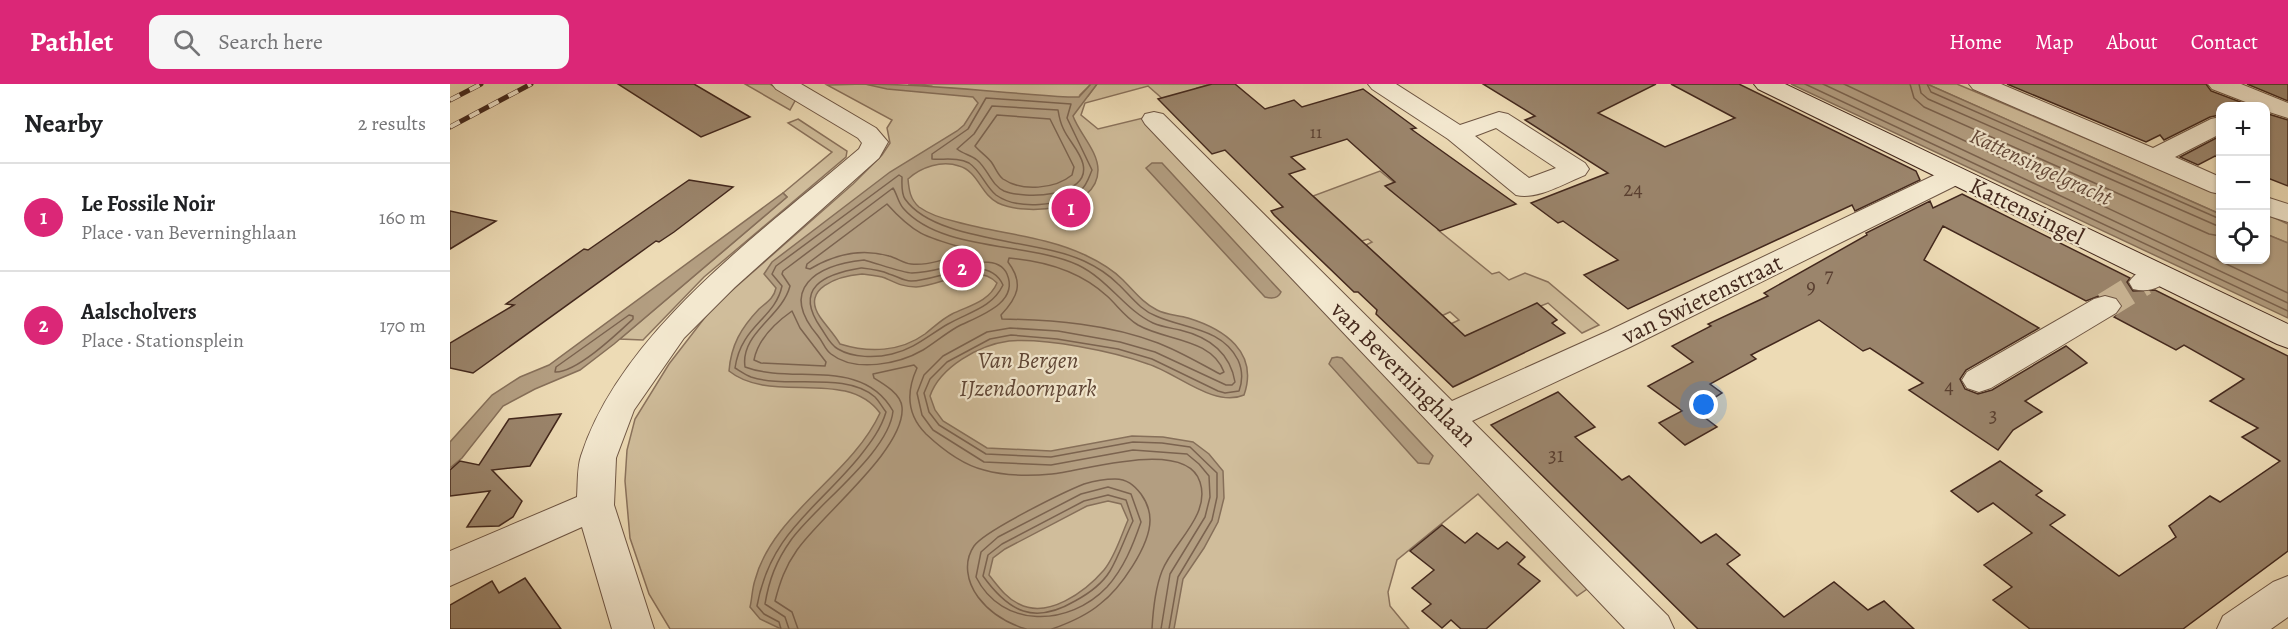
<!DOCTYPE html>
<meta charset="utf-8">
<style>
:root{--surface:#fff;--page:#f6f6f6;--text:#202124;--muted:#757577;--line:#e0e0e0;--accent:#db2777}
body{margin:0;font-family:Alegreya,serif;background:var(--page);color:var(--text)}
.controls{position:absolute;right:18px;top:18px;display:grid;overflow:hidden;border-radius:12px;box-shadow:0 2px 4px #0004}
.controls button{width:54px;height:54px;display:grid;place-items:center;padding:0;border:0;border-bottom:2px solid var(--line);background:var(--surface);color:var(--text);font:30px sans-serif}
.you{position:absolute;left:1254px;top:321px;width:21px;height:21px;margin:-15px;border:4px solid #fff;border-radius:50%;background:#1a73e8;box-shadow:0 0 0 9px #1a73e833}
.badge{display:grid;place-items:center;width:39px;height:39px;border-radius:50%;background:var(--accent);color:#fff;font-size:20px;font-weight:700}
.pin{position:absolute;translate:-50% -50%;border:3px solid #fff;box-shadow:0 2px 6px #0006}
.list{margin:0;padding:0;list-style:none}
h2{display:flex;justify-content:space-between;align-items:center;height:78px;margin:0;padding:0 24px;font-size:26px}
h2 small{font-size:20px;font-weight:400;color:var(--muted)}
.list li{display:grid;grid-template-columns:39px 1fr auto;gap:18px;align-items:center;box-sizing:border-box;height:108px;padding:0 24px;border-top:2px solid var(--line)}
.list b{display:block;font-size:22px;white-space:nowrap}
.list p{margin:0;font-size:20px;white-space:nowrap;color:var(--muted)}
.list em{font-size:20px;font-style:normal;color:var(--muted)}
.icon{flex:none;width:33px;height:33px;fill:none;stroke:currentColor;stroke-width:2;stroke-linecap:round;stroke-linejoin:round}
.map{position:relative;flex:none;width:1838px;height:545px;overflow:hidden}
header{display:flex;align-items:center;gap:36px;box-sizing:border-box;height:84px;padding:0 30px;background:var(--accent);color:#fff}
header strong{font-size:28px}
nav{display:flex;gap:33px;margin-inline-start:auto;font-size:21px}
.search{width:420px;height:54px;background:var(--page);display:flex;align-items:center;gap:15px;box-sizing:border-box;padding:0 21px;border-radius:12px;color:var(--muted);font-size:22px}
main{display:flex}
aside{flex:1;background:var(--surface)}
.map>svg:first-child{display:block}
.green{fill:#d0bd9b;stroke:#8a725c;stroke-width:1.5}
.water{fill:#b39e81;stroke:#866f59;stroke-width:1.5;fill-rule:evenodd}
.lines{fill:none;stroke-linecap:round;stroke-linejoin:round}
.shore{stroke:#7b634f;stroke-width:1.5}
.building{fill:#9b856c;stroke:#43281d;stroke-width:1.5}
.street-tunnel{stroke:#cbb797;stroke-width:27;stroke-dasharray:27 14;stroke-linecap:butt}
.street-casing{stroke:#6e5543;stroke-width:2}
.secondary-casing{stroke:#43281d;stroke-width:2}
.street{fill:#f3e8cf;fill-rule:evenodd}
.secondary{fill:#f3e8cf;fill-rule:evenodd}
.rail-casing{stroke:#43281d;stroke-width:5}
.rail{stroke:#f3e8cf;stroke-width:4;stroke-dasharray:11;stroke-linecap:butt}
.labels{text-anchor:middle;stroke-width:4.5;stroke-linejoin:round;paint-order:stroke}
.far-number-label{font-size:18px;fill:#593f31}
.number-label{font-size:21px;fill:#593f31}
.far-water-label{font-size:22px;font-style:italic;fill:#654b3b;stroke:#f3e8cf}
.street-label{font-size:24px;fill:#43281d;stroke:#f3e8cf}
.park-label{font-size:24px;font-style:italic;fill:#5f4636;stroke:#f3e8cf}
</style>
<header>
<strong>Pathlet</strong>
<div class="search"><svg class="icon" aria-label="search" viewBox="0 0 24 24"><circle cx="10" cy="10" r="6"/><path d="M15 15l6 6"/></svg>Search here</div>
<nav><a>Home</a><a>Map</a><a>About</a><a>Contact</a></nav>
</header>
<main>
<aside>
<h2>Nearby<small>2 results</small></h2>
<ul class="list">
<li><span class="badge">1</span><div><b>Le Fossile Noir</b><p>Place · van Beverninghlaan</p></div><em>160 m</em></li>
<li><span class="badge">2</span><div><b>Aalscholvers</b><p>Place · Stationsplein</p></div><em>170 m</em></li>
</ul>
</aside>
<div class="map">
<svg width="1838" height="545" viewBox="0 0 1838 545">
<rect width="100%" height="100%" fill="#eddbb5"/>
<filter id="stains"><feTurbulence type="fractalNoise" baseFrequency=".00333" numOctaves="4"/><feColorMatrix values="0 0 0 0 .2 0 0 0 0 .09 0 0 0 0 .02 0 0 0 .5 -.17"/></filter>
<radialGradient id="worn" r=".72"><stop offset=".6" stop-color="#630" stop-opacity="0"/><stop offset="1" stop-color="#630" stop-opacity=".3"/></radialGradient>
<g class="green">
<path d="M295,0H320L346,15L340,26Z"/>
<path d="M415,0L474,8L481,2L458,0H641L630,11L638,12L647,0H762L747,4L722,23L698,2L635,19L631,31L648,45L693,34L1143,501L1127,512L1028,410L947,476L938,508L940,522L959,545H220L199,510L180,454L175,397L177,366L185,335L219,280L263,223L403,100L432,71L440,59L437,44L442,36L377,1Z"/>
<path d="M1477,0H1507L1770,111V130Z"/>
<path d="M348,35L397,67L396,73L254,193L193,256L170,255L337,113L333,109L382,68L338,39Z"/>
<path d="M930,87L997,142L988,146L1042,190L1049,188L1059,196L1075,189L1098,198L1149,241L1132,249L1098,219L1008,255L992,244L1009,236L1000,228L985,235L987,226L916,161L922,158L918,155L912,157L863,112Z"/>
<path d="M1816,130L1838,140V159L1816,150Z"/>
</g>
<g class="water">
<path d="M415,0C483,0 550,9 618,13H629L641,0H647L623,32C629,49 648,67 648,86C648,127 575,132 548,119C531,111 528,87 509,82C492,76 471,83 458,95C459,106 460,115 469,123C480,131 494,135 507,138C550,150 595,152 635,171C650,178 662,185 673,196C684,207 693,219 707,226C716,231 728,231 738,234C774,245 809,268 794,311C764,324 727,289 698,280C662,267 596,254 559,257C529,261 490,283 480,312L485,326L493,337L537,364L601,367L682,352L713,353L743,358L759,370L773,387L774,414L768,438L754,464L733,495L724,545H331L310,535L300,523C302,515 302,505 305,496C323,429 401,392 430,329C396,283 321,321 279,287C281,261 291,244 309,225C317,218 324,214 326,204L314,190L322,178L440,88L507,47L514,41L528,19L523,13L437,5ZM412,190C419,191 428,191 435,194C446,199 453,203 466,203C491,202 527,177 547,199C539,218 518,222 502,230C492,235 484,243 475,250C450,268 419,269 390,260C384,250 377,243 370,233C350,204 389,192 412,190ZM658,417L671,420L678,436C671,452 665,473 654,486C635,508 598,535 569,520C556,514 548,502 539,491L543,474L555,465L637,422Z"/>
<path d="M1341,0H1477L1770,130V176H1816V150L1838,159V234Z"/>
<path d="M702,79H712L831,208C828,215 822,215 815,213L696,84Z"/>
<path d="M333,109L337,113L164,260L130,286L85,305L53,322L12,374L0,384V358L42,311L70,293L99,281Z"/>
<path d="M887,273L892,274L983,372L979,380L968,379L879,280L882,274Z"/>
</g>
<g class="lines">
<g class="shore">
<path d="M1355,0L1838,227"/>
<path d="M1373,0L1838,219"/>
<path d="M1394,0L1838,209"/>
<path d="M1460,0L1464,14L1474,23L1759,150L1770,152"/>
<path d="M1469,0L1471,9L1478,15L1770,143"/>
<path d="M1477,0L1481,8L1770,135"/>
<path d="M536,14L621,20L617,34L642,86C639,93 637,101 631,106C612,123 567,126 546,111C535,102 531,87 519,79C508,73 494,76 482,75V70L518,45Z"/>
<path d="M542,22L608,26C609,32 610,38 613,44C618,56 630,67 633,80C641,114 573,115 554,107C541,101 538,85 527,76C521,71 513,70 507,65L524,50Z"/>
<path d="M547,31L600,35L624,83L622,91C605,105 572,108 553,95C548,91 546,85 542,79C538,73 530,68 525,62Z"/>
<path d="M437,120C464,150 475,153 514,164L515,168C499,174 479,182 461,180C453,179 447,174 439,172C411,164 385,170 360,185L356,184L357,180Z"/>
<path d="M559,174C595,177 630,187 657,212C667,221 675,233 688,241C716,257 761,254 774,288L770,290C749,279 729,267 708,259C658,240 605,236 552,235L551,231C568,213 574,199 558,178Z"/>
<path d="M414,176C426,179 453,189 462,189C487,189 510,176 534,178C543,178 553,181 557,190C570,220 526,233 507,243C495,250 484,259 473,266C449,280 405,289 381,270C375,266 373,258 368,252C328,205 366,181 414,176Z"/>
<path d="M411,184C420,185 430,186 439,190C447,192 453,197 461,197C489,197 537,167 553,201C542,224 519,228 498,240C479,251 464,265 442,270C426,274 403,274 388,265C380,261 376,251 371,244C343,204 374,190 411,184Z"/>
<path d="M342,227L350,244L376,278L375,282L311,279L304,276C308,255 325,239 342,227Z"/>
<path d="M179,231L183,232V235C167,250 126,289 105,288L106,283Z"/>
<path d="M658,403L681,410L691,438C683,461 674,484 657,503C619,543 552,545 526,493L531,468L548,453L631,410Z"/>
<path d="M658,411L676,416L683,437C675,453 669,472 660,487C652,500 638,510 625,517C584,541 559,528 533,492L538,471L552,460L634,417Z"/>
<path d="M331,545L329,538L314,530L307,522C320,449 367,425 410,372C421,358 431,345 436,328C432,323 429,317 425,313C395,287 337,305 301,293C296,291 290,287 285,284C291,241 325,235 332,202L322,190L326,182L449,91L452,93C452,100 451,109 455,115C485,158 587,155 634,177C647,183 658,190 668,200C680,211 690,226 706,232C735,245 772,244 788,276C793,287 793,296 789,307L775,309L768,307L702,275L668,265L607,255L561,251L540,255L497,278L480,295L474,309L479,328L489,341L536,370L601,373L683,358L712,359L740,363L767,389V413L762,436L728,493L719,545"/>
<path d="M339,545L335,533L315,520C319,496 326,477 341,456C366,421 439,369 443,327C412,272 343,301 295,283C290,249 332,233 340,202L332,190L333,187L443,104C447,110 448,118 453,124C491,168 579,158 628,181C659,196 675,226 703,239C712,243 721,244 730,246C759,253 780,268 785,298L782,301H776L705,268L670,258L608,247L560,244L537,248L493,272L474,291L467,309L472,331L483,346L534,378L601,381L683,366L737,370L749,380L759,392L760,413L755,433L720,490L711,545"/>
<path d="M348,545L342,528L325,517C330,498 335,483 347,466C371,431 456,365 452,323C451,310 434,300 424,294L423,290L464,281L467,284C456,308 457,331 476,350C492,365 513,381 534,386C555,392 580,392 602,390C634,387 736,354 750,398C761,431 723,459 712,487C705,505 703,526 702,545"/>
<path d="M576,545C556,539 540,529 528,513C517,498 513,478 524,462C534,447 614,408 634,400C644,397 654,395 665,395C677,395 684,401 691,410C696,417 700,427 700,436C700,462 670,505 650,520C636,532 619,539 602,545"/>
</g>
</g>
<g class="building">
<path d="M168,0H244L300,33L251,53Z"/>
<path d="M762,0H785L815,25L844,16L852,23L913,5L966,44L961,45L1066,120L990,147L935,102L945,98L897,55L841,73L855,85L839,90L1015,252L1087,219L1107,236L1102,239L1115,249L1003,303L926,230L927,226L908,208H904L824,131L821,127L833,123L775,66L762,70L708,15Z"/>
<path d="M1033,0H1206L1148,29L1215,63L1285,34L1221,0H1289L1466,87L1470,96L1405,127L1402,121L1178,225L1134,191L1168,176L1113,137L1108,139L1081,119L1158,89L1075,36L1085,32Z"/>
<path d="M1557,0H1756L1761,7L1801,22H1770V31L1760,33L1714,56L1710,51L1696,58Z"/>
<path d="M1797,0H1838V17Z"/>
<path d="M1815,29L1838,36V102L1815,93Z"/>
<path d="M1770,52V74L1765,72L1748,81L1730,73Z"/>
<path d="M239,96L283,103L224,148L209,158L206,157L23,289L0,284V259L64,221L56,220L134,165L138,166Z"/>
<path d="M1512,110L1680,194L1677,198L1683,207L1705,206L1838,272V467L1733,545H1580L1543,516L1562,503L1534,481L1582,449L1543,419L1528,428L1501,407L1550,377L1592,407L1586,411L1615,431L1600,441L1669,492L1726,453L1719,442L1760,412L1770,418L1830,377L1792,353L1808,344L1760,317L1794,295L1734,261L1726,266L1664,233L1673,222L1667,213L1654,210L1636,217L1493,142L1474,176L1589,244L1516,286L1510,295L1515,305L1528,310L1542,306L1616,262L1637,279L1575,317L1592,328L1563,346L1548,366L1459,306L1473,299L1420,264L1413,267L1369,236L1301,271L1306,275L1260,300L1272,309L1245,326L1267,343L1235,361L1209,339L1232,327L1198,302L1243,278L1222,262L1261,242L1258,240L1318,212L1314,209L1417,151L1416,149L1480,117L1483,124Z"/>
<path d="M0,127L46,137L0,165Z"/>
<path d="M1108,308L1145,343L1125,353L1172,396L1179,392L1251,459L1266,450L1290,471L1277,480L1334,533L1384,498L1418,526L1434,517L1464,545H1248L1041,341Z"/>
<path d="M111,330L80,382L42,386L72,417L63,433L49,442L17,443L40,407L0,412V386L10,377L29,381L59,335Z"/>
<path d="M992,441L1015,459L1027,449L1048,465L1057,458L1075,473L1068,480L1090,497L1036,545H1011L1001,536L992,544L972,527L981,520L962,504L984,486L960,467Z"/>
<path d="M75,494L111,545H0V521L42,497L49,509Z"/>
</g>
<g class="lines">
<path class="street-tunnel" d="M1655,222L1694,198"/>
<g class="street-casing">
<g id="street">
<path d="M322,0H351L426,44L438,58L429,74L285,203L234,254L184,326L166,374L164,421L204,545H162L132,443L0,502V467L127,413C128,400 127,384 131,372C171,247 312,148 409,65L412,59L408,54L326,5Z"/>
<path d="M918,0H946L1010,41L1049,28L1058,30L1135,79L1139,85L1135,91C1115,99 1088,116 1066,111L998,55L922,5ZM1046,44L1106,84L1079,94L1025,52Z"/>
<path d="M1519,0H1551L1703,64L1761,35L1770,33V50L1725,73L1770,93V110L1761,108L1523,5Z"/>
<path d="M1758,0H1791L1838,19V34L1816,27V22H1806L1762,5Z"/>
<path d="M704,28L713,30L1002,317L1158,247L1495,86L1504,84L1513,86L1517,92L1513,98L1180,263L1022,337L1218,532L1224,545H1175L695,40L692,35L695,30Z"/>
<path d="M1816,113L1838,120V138L1816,131Z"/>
<path d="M1707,181L1718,184L1722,190C1713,204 1699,209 1683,205L1679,198C1686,188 1695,184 1707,181Z"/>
<path d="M1655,212L1666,215L1671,222L1666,229L1541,304L1529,308L1517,304L1512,296L1517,288L1644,215Z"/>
<path d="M1838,492V533L1821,545H1767L1773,532L1823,498Z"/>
</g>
</g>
<g class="secondary-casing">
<path id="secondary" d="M1304,0H1335L1838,240V264L1827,260L1308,5Z"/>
</g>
<use href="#street" class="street"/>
<use href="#secondary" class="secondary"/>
<g class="rail-casing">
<g id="rail">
<path d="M0,16L31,0"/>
<path d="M0,43L81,0"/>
</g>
</g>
<use href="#rail" class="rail"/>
</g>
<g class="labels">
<g class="far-number-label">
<text x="866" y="54">11</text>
</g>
<g class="number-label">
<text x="1183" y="112">24</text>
<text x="1379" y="198">7</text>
<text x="1361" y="209">9</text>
<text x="1499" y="309">4</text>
<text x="1543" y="338">3</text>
<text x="1106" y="378">31</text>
</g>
<g class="far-water-label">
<text transform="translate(1591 82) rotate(25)" y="8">Kattensingelgracht</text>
</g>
<g class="street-label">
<text transform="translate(1577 127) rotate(26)" y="8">Kattensingel</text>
<text transform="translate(1252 215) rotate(-26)" y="8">van Swietenstraat</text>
<text transform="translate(954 290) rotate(45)" y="8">van Beverninghlaan</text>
</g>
<g class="park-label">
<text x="578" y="284">Van Bergen<tspan x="578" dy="28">IJzendoornpark</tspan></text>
</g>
</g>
<rect width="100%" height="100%" filter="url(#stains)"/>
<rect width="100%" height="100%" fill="url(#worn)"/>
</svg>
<div class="controls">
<button>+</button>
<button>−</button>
<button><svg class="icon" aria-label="locate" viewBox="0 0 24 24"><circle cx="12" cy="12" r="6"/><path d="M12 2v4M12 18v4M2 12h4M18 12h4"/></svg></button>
</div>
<div class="you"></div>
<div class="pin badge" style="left:621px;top:124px">1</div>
<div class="pin badge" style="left:512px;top:184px">2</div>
</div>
</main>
